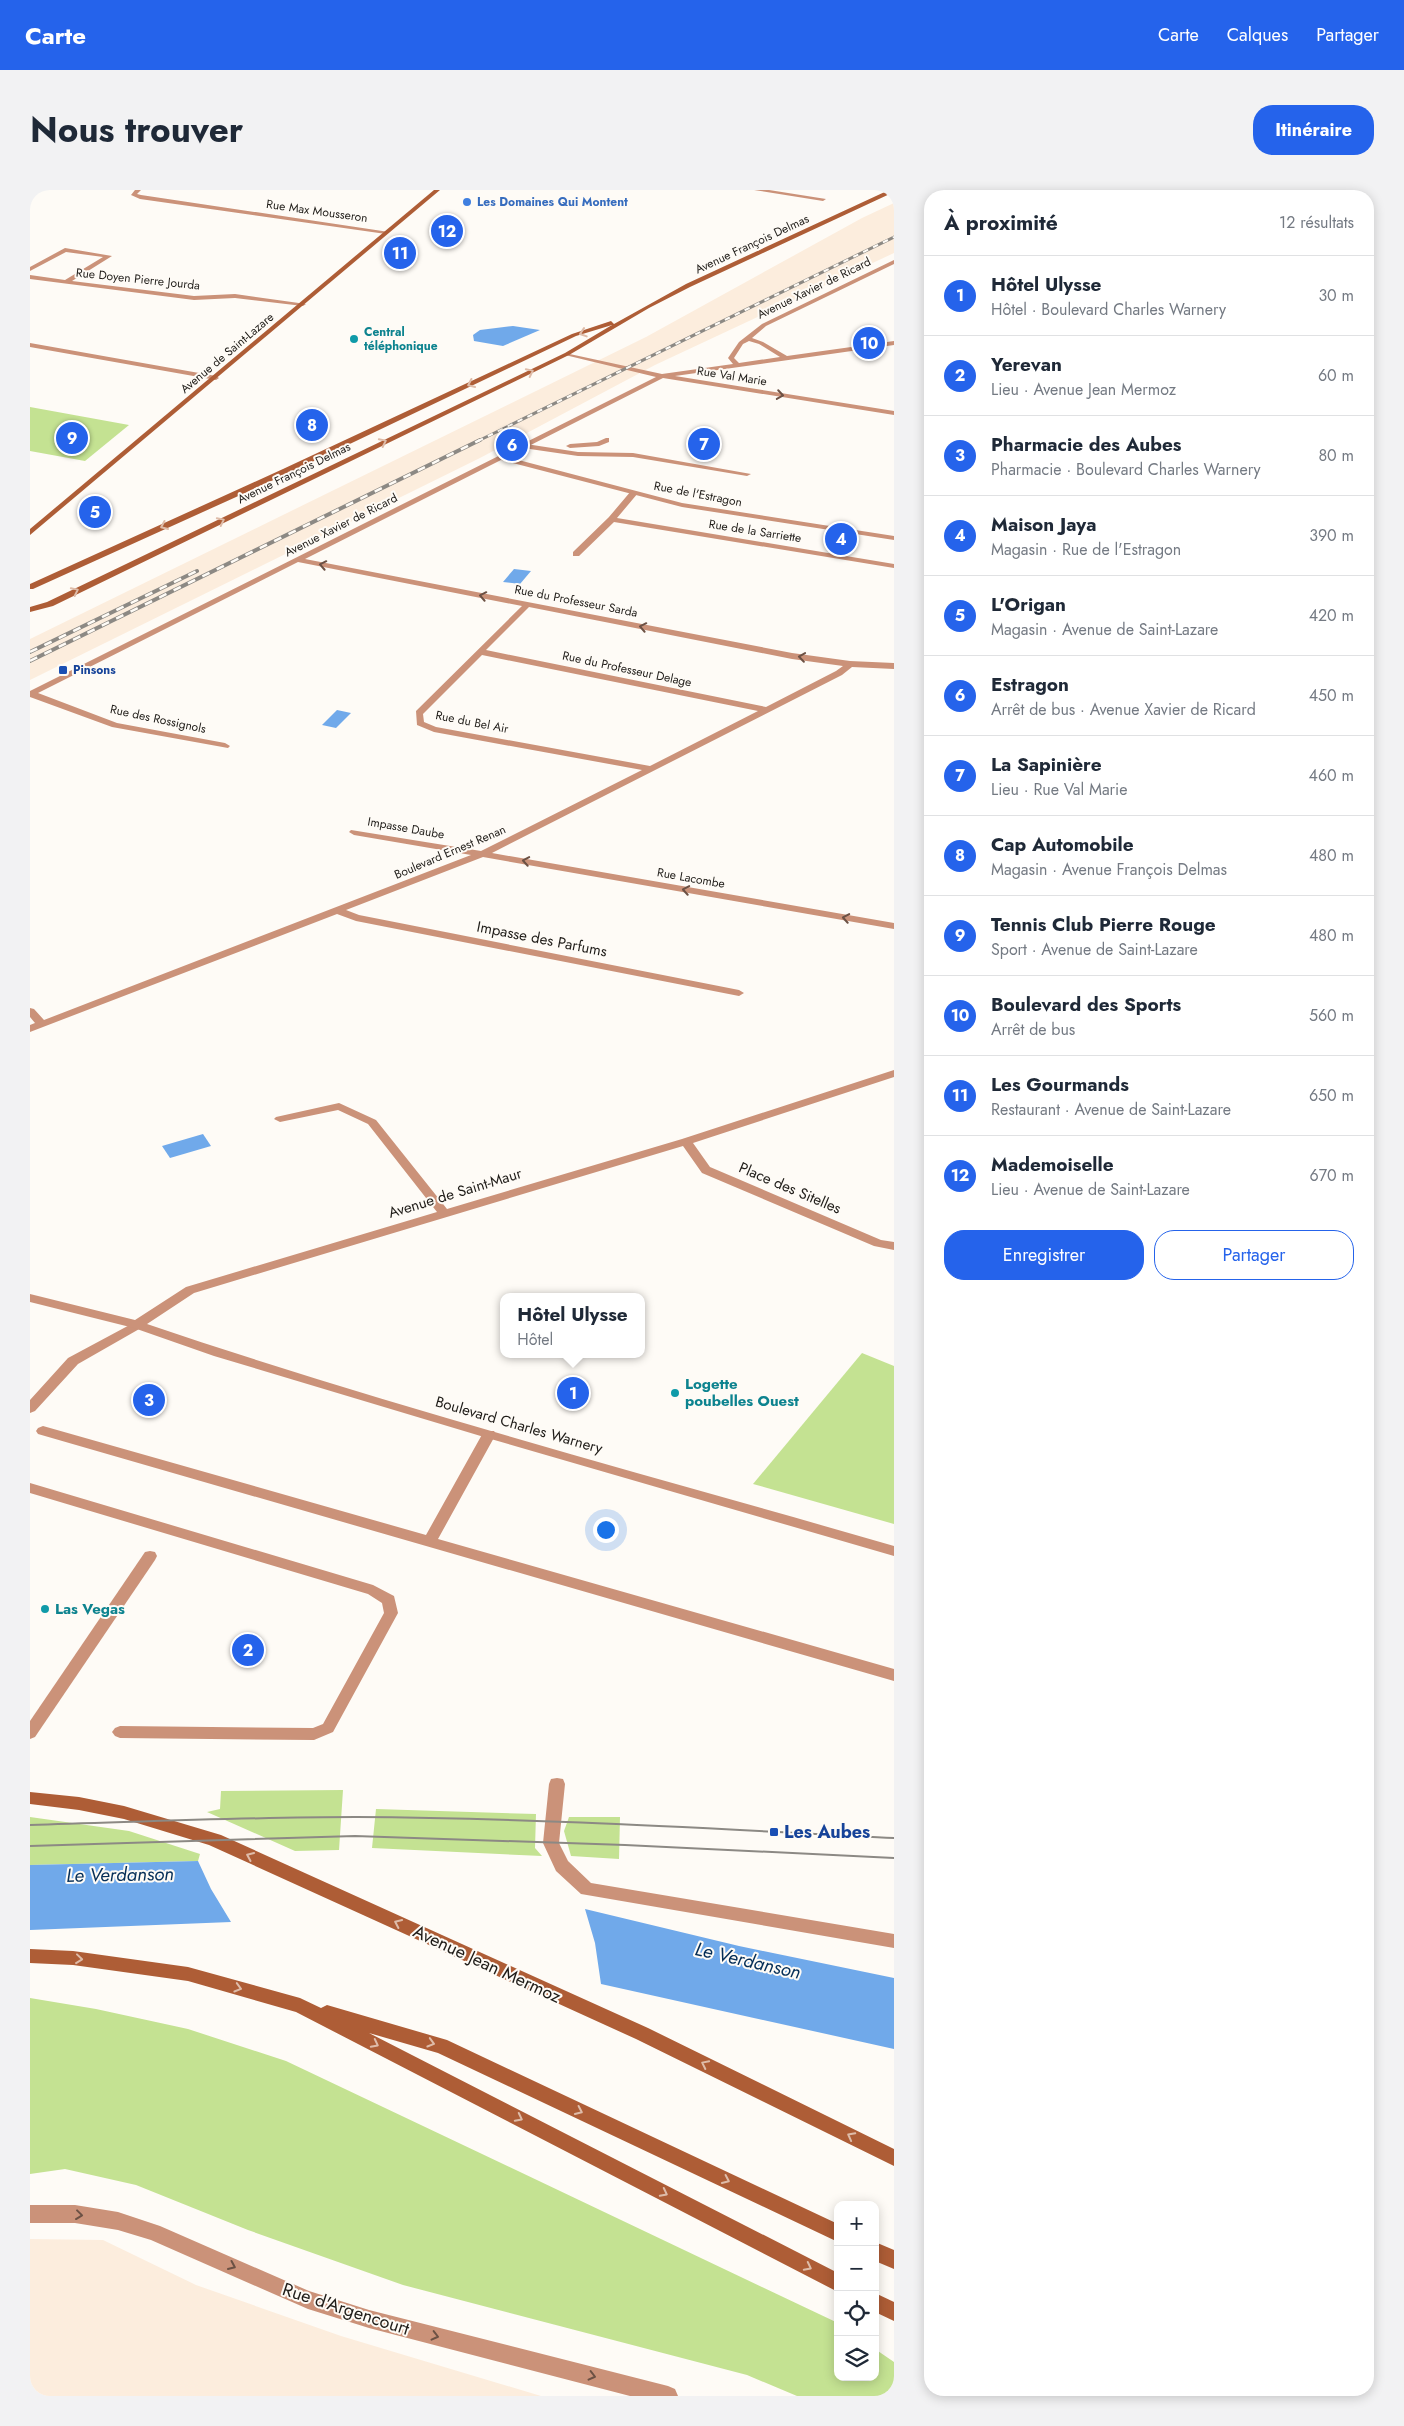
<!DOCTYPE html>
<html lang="fr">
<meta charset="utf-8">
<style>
:root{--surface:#fff;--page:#f2f2f3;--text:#1f2937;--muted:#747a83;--line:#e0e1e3;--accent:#2563eb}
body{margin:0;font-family:Jost,sans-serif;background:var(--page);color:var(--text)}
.controls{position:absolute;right:15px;bottom:15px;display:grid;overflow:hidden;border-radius:10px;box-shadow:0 2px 12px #0003}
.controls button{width:45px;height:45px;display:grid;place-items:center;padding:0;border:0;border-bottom:1px solid var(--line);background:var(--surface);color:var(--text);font:25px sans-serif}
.you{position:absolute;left:575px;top:1339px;width:18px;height:18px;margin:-12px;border:4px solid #fff;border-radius:50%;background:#1a73e8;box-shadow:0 0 0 8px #1a73e833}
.badge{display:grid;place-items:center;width:32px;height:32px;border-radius:50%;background:var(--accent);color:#fff;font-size:16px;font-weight:700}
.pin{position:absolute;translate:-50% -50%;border:2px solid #fff;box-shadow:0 1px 5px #0006}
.popup{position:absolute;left:470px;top:1103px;width:145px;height:65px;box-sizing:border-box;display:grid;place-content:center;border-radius:10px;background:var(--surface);filter:drop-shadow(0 1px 4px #0005);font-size:16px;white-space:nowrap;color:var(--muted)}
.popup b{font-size:19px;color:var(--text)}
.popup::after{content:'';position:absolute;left:50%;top:100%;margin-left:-10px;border:10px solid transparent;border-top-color:var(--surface)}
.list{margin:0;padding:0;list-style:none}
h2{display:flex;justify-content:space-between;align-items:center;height:65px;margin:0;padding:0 20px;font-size:21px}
h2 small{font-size:16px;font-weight:400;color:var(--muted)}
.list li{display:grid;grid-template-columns:32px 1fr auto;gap:15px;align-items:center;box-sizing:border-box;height:80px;padding:0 20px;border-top:1px solid var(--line)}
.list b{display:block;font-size:19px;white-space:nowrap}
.list p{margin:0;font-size:16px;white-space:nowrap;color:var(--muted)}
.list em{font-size:16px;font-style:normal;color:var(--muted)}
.actions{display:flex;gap:10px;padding:15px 20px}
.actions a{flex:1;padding:11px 0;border:1px solid var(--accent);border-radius:20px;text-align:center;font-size:18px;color:var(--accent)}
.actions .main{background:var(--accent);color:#fff}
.icon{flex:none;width:28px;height:28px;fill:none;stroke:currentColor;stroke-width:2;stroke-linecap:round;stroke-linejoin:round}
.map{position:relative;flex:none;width:864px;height:2206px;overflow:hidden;border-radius:20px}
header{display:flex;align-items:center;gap:30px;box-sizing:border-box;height:70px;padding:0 25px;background:var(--accent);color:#fff}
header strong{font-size:24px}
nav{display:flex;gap:28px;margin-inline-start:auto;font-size:18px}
.intro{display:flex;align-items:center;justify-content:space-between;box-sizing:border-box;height:120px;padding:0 30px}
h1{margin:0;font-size:35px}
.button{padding:12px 22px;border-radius:20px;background:var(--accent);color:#fff;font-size:18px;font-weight:700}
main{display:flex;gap:30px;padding:0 30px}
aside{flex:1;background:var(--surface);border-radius:20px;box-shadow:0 2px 12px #0003}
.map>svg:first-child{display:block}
.built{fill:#fceddd}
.green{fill:#c4e292}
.water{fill:#70a9ea}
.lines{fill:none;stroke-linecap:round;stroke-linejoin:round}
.lane{fill:#cb9279;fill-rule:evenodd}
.street{fill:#cb9279;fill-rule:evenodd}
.secondary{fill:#ae5d36;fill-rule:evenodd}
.tram{stroke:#8c8984;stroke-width:2}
.rail-far1-casing{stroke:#8c8984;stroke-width:3}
.rail-casing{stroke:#8c8984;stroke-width:4}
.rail-far1{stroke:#fefbf6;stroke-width:2;stroke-dasharray:5.5;stroke-linecap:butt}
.rail{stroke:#fefbf6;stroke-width:2.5;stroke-dasharray:8;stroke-linecap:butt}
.oneway{stroke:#debca9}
.oneway2{stroke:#6c5144}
.shop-dot{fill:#3f7fe0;stroke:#fefbf6;stroke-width:2}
.culture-dot{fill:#0f9aa8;stroke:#fefbf6;stroke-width:2}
.transit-dot{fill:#1a4fb4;stroke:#fefbf6;stroke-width:2}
.labels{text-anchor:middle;stroke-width:4;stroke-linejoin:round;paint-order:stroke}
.far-shop-label{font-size:12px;font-weight:bold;fill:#366cbe;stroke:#fefbf6;text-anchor:start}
.far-street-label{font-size:12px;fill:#1f1c18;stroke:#fefbf6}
.far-culture-label{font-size:12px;font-weight:bold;fill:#0d838f;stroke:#fefbf6;text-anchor:start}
.far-transit-label{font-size:12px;font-weight:bold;fill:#164399;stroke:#fefbf6;text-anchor:start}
.street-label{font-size:15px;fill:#1f1c18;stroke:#fefbf6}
.culture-label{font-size:15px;font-weight:bold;fill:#0d838f;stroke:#fefbf6;text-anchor:start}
.near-transit-label{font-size:18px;font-weight:bold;fill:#164399;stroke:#fefbf6;text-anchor:start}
.near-street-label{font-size:18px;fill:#1f1c18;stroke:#fefbf6}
.near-water-label{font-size:19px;font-style:italic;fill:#052e57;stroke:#fefbf6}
</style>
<header>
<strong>Carte</strong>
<nav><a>Carte</a><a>Calques</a><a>Partager</a></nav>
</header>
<div class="intro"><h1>Nous trouver</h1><a class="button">Itinéraire</a></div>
<main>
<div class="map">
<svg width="864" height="2206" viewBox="0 0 864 2206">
<rect width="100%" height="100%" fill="#fefbf6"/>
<g class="built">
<path d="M864,13V63L625,175L450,268L0,490V449L616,147L832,28Z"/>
<path d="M0,2049L73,2050L166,2095L311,2146L511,2206H0Z"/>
</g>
<g class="green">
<path d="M0,217L99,235L55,271L0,261Z"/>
<path d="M832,1163L864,1176V1334L723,1294Z"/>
<path d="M313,1600L309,1660L265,1661L177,1622L190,1619L191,1601Z"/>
<path d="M346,1619L506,1624L505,1658L512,1666L342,1658Z"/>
<path d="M0,1627L99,1641L170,1664L168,1671L0,1675Z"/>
<path d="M539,1627H590L589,1669L541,1666L534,1641Z"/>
<path d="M0,1808L66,1819L158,1839L256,1871L808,2133V2187H845V2159L864,2172V2206H767L717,2185L373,2095L218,2040L106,1995L35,1979L0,1984Z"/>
</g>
<g class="water">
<path d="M483,136L510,140L473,156L444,151L443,145L450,140Z"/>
<path d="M484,379L501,381L490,394L473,392Z"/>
<path d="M307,520L321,523L306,538L292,535Z"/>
<path d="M173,944L181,956L140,968L132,956Z"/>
<path d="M168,1671L181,1699L201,1732L0,1740V1675Z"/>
<path d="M555,1719L709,1756L864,1788V1859L571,1794L565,1753Z"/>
</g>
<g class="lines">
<g class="lane">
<path d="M35,58L82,66L42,91L164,106L205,104L276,114L273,116L205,108L164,110L0,89V85L35,90L73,67L36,62L0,81V77Z"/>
<path d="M576,248H579V252L569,256L540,258L536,256L540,254L567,252Z"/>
<path d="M496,254L548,262L603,263L721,284L717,286L603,267L548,266L493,258L492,256Z"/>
<path d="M601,301L608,303L587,328L864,374V378L584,332L549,366H543V362L579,327Z"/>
<path d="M107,1131L113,1135L111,1138L48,1174L5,1221L0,1223V1210L38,1168Z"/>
<path d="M13,1236L396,1345L454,1241H464L466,1244L408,1349L864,1479V1491L8,1244L6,1241L8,1238Z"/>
<path d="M0,1293L343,1395L364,1406L368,1423L303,1542L284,1550L90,1548L85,1546L82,1542L85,1538L90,1536L283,1538L293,1534L354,1423L352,1413L338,1404L0,1303Z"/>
<path d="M120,1361L125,1362L127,1366L125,1370L5,1547L0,1549V1531L115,1362Z"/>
<path d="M527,1588L533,1589L535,1594L529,1653L538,1671L561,1693L864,1744V1758L551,1704L526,1681L513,1653L519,1594L521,1589Z"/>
</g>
<g class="street">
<path d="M105,0H111L107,4L111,5L359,42L356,44L110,9L101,5Z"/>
<path d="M724,0H739L796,9L793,11Z"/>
<path d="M864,70V74L736,136L722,148L733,152L757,166L864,151V155L645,186L864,221V225L633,188L477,267L652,313L864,346V350L652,317L471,270L275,369L762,463L820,471L864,473V479L822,477L812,485L462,663L864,733V739L453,667L316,720L329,725L709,800L714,803L709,806L326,731L307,724L0,842V835L5,833L0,827V818L4,819L14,830L441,665L324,645L319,642L321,640L451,661L612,580L404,542L387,535L386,521L492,416L268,372L8,503L87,533L195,553L200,556L198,558L82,537L0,507V501L626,187L535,165V163L632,184L703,174L698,168L709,152L732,134ZM719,151L729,154L750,167L709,173L704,168L713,154ZM499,417L762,469L813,476L806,481L736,517L456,460ZM452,465L728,521L620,576L406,537L394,532L393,524Z"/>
<path d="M0,153L186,186L189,188L186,190L0,157Z"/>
<path d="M864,880V887L663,953L680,977L851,1050L864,1052V1060L844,1056L672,983L653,956L164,1103L117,1134C362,1217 615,1284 864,1356V1366L454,1247L184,1166L104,1138L0,1112V1104L105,1130L156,1097L407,1022L338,934L308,920L250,932L244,929L246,927L309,913L346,930L417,1019L652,949Z"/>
<path d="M0,2015H45L88,2022L130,2036L279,2101L339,2120L638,2196L645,2199L648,2206H600L339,2138L278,2119L121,2050L88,2040L45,2033H0Z"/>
</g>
<g class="secondary">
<path d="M404,0H410L0,345V339Z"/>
<path d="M859,0H864V2L660,97L619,118L539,165L23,416L0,422V417L17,412L535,163L582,135L546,146L259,283L3,399H0V394L253,279L542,144L581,131L584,134L656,94Z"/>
<path d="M0,1602L49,1607L94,1616L191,1645L618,1838L864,1959V1976L606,1849L179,1655L94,1629L49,1620L0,1614Z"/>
<path d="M0,1759L43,1761L158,1777L270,1808L291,1818L297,1815L417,1850L808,2034V2052L408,1863L339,1843L808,2083V2102L266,1822L158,1791L43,1775L0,1773Z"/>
<path d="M845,2052L864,2060V2079L845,2071Z"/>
<path d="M845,2103L864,2112V2131L845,2122Z"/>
</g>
<g class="tram">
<path d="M0,1635C109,1632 217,1627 326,1627C505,1628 685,1639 864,1648"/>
<path d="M0,1656L325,1646L595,1655L864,1668"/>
</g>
<g class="rail-far1-casing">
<path id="rail-far1" d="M448,251L864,47"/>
</g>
<g class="rail-casing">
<g id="rail">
<path d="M0,462L167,381"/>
<path d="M0,471L450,250"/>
</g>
</g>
<use href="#rail-far1" class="rail-far1"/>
<use href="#rail" class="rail"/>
</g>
<defs><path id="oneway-chevron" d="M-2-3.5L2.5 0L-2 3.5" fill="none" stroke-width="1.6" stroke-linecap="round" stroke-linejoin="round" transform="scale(1.25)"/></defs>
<g class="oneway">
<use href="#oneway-chevron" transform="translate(553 143) rotate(162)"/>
<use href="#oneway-chevron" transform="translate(500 182) rotate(-26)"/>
<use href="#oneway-chevron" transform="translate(441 194) rotate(155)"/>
<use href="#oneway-chevron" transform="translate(353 252) rotate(-26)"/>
<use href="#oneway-chevron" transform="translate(191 331) rotate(-26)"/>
<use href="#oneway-chevron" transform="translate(134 336) rotate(156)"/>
<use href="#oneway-chevron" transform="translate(45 401) rotate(-26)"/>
<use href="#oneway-chevron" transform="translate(220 1666) rotate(-156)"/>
<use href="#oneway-chevron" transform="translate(368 1733) rotate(-155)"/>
<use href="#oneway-chevron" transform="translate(49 1769) rotate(6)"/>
<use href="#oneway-chevron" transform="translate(208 1798) rotate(16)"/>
<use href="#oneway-chevron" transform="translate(401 1853) rotate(16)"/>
<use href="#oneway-chevron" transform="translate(345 1854) rotate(27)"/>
<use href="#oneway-chevron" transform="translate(675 1874) rotate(-154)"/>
<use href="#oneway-chevron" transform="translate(549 1921) rotate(25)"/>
<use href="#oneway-chevron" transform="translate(489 1928) rotate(27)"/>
<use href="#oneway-chevron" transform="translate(821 1946) rotate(-152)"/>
<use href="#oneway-chevron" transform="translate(696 1990) rotate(25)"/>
<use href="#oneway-chevron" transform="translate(634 2003) rotate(27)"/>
<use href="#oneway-chevron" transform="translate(778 2077) rotate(27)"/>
</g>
<g class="oneway2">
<use href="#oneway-chevron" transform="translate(750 205) rotate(9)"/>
<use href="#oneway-chevron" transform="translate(293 375) rotate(-169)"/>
<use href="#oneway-chevron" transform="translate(453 406) rotate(-169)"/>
<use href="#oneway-chevron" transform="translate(613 437) rotate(-169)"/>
<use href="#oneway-chevron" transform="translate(772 467) rotate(-172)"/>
<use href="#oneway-chevron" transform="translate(496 671) rotate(-170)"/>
<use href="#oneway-chevron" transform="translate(656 700) rotate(-170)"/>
<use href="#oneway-chevron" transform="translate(816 728) rotate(-170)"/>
<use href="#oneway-chevron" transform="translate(49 2025) rotate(7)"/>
<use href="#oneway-chevron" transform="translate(202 2076) rotate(24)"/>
<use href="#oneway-chevron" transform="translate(405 2146) rotate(14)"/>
<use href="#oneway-chevron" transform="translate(562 2186) rotate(14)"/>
</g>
<circle class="shop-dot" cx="437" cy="12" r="5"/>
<g class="culture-dot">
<circle cx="324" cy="149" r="5"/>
<circle cx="645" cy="1203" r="5"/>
<circle cx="15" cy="1419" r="5"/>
</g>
<g class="transit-dot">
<rect x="28" y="475" width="10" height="10" rx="2.5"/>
<rect x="739" y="1637" width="10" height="10" rx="2.5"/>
</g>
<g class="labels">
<g class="far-shop-label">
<text x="447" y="16">Les Domaines Qui Montent</text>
</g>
<g class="far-street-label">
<text transform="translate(287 21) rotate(8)" y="4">Rue Max Mousseron</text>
<text transform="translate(722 54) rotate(-25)" y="4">Avenue François Delmas</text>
<text transform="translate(108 89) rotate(6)" y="4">Rue Doyen Pierre Jourda</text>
<text transform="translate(784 98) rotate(-26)" y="4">Avenue Xavier de Ricard</text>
<text transform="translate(197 163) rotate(-40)" y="4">Avenue de Saint-Lazare</text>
<text transform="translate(702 186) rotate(9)" y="4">Rue Val Marie</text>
<text transform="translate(264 283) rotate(-26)" y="4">Avenue François Delmas</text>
<text transform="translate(668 304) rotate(11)" y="4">Rue de l'Estragon</text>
<text transform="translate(311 335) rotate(-27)" y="4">Avenue Xavier de Ricard</text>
<text transform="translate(725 341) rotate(9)" y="4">Rue de la Sarriette</text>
<text transform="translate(546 411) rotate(11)" y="4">Rue du Professeur Sarda</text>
<text transform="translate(597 479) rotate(12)" y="4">Rue du Professeur Delage</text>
<text transform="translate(128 529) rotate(12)" y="4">Rue des Rossignols</text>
<text transform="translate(442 532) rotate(11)" y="4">Rue du Bel Air</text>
<text transform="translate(376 638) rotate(10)" y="4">Impasse Daube</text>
<text transform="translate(420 662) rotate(-23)" y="4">Boulevard Ernest Renan</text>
<text transform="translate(661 688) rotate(10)" y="4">Rue Lacombe</text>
</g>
<g class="far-culture-label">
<text x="334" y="146">Central<tspan x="334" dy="14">téléphonique</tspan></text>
</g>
<g class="far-transit-label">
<text x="43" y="484">Pinsons</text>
</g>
<g class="street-label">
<text transform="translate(512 749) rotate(11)" y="5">Impasse des Parfums</text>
<text transform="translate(760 998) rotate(23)" y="5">Place des Sitelles</text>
<text transform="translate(425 1003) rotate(-17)" y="5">Avenue de Saint-Maur</text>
<text transform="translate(489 1235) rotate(16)" y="5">Boulevard Charles Warnery</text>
</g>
<g class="culture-label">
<text x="655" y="1199">Logette<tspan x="655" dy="17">poubelles Ouest</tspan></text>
<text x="25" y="1424">Las Vegas</text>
</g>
<g class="near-transit-label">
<text x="754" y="1648">Les Aubes</text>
</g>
<g class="near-street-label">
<text transform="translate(457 1774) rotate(25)" y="6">Avenue Jean Mermoz</text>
<text transform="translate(316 2119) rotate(18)" y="6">Rue d'Argencourt</text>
</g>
<g class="near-water-label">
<text transform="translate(90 1684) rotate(-1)" y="7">Le Verdanson</text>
<text transform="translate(718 1770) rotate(13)" y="7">Le Verdanson</text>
</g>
</g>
</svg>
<div class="controls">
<button>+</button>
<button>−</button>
<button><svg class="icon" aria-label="locate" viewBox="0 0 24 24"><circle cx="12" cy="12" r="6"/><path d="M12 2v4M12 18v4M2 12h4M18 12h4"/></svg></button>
<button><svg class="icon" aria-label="layers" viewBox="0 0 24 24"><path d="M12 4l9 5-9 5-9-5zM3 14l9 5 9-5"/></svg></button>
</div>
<div class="you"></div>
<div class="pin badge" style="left:543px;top:1203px">1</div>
<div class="popup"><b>Hôtel Ulysse</b>Hôtel</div>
<div class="pin badge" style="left:218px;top:1460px">2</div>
<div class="pin badge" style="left:119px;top:1210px">3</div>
<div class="pin badge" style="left:811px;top:349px">4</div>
<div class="pin badge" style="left:65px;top:322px">5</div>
<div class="pin badge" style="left:482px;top:255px">6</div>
<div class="pin badge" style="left:674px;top:254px">7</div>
<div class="pin badge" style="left:282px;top:235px">8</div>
<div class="pin badge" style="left:42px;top:248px">9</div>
<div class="pin badge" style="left:839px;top:153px">10</div>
<div class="pin badge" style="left:370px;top:63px">11</div>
<div class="pin badge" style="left:417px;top:41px">12</div>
</div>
<aside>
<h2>À proximité<small>12 résultats</small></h2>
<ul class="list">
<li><span class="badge">1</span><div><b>Hôtel Ulysse</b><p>Hôtel · Boulevard Charles Warnery</p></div><em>30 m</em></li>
<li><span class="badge">2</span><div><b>Yerevan</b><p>Lieu · Avenue Jean Mermoz</p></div><em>60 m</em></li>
<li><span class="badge">3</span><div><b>Pharmacie des Aubes</b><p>Pharmacie · Boulevard Charles Warnery</p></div><em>80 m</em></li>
<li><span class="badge">4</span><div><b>Maison Jaya</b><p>Magasin · Rue de l'Estragon</p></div><em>390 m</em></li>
<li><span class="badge">5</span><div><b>L'Origan</b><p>Magasin · Avenue de Saint-Lazare</p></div><em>420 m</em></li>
<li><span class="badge">6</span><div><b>Estragon</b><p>Arrêt de bus · Avenue Xavier de Ricard</p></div><em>450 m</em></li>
<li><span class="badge">7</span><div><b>La Sapinière</b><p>Lieu · Rue Val Marie</p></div><em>460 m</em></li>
<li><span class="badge">8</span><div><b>Cap Automobile</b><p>Magasin · Avenue François Delmas</p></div><em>480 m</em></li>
<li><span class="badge">9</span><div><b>Tennis Club Pierre Rouge</b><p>Sport · Avenue de Saint-Lazare</p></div><em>480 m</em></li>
<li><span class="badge">10</span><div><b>Boulevard des Sports</b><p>Arrêt de bus</p></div><em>560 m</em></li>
<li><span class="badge">11</span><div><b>Les Gourmands</b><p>Restaurant · Avenue de Saint-Lazare</p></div><em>650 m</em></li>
<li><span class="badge">12</span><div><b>Mademoiselle</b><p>Lieu · Avenue de Saint-Lazare</p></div><em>670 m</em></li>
</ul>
<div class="actions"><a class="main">Enregistrer</a><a>Partager</a></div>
</aside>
</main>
